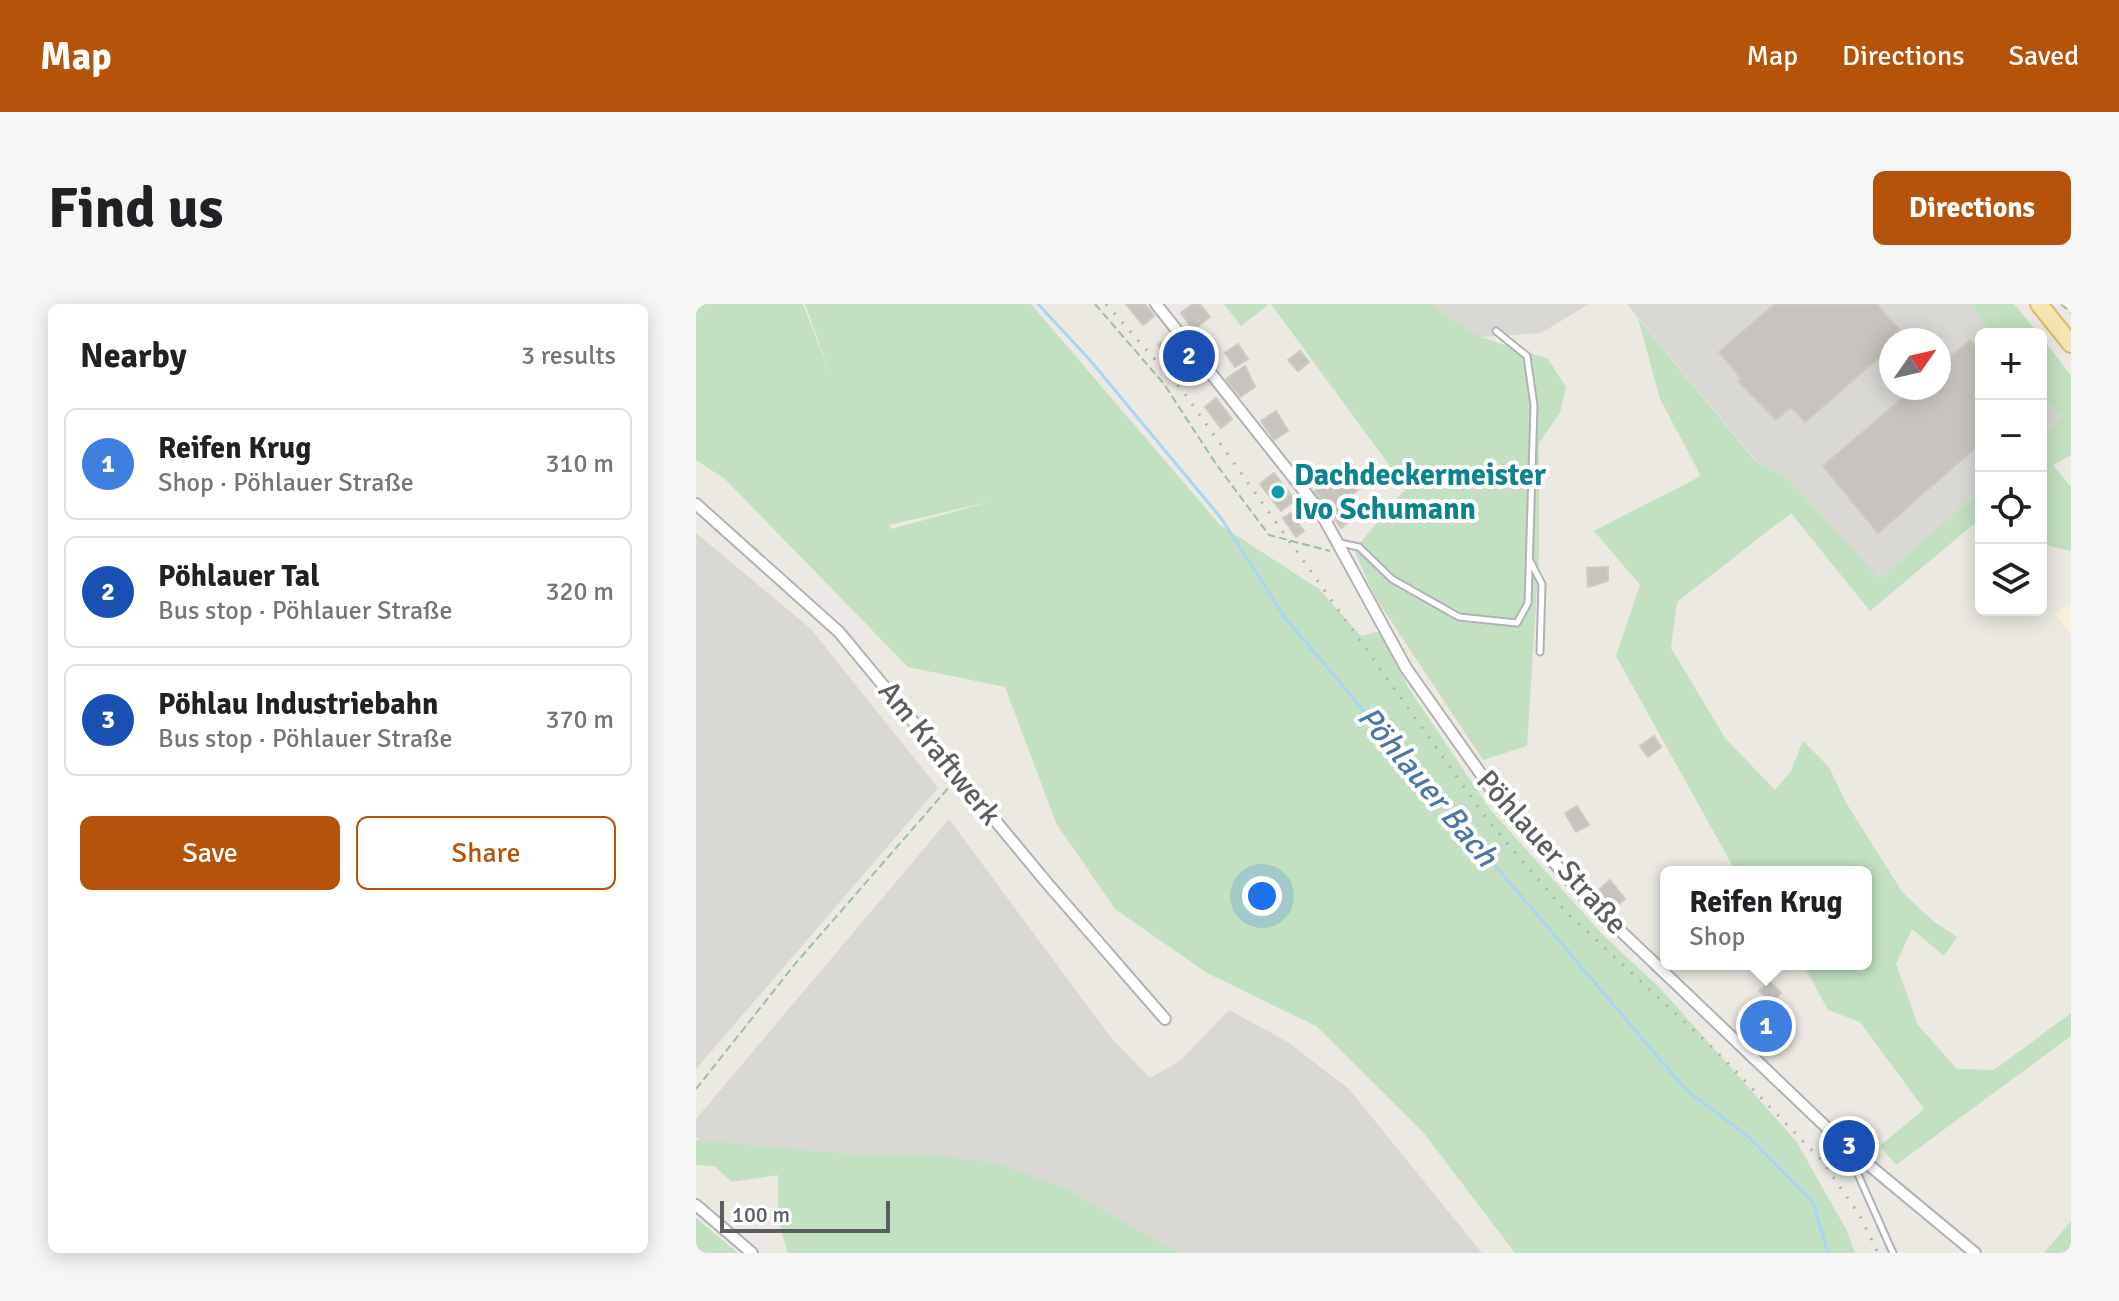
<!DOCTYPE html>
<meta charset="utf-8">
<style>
:root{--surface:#fff;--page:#f6f6f6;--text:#202124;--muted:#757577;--line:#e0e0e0;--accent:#b45309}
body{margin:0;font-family:Signika,sans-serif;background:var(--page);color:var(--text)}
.controls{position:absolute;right:24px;top:24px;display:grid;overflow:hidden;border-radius:12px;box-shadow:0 4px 20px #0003}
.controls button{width:72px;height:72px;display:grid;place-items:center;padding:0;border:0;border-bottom:2px solid var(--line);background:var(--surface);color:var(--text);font:40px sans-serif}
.compass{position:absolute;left:1183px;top:24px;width:72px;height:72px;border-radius:50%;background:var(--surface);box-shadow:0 4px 20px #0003;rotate:56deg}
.scale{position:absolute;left:24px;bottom:20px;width:170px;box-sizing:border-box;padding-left:8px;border:4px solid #5a5e61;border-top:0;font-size:22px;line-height:28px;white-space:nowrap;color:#5a5e61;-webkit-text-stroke:6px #fff;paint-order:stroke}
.you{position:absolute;left:566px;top:592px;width:28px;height:28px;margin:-20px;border:6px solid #fff;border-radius:50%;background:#1a73e8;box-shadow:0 0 0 12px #1a73e833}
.badge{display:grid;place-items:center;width:52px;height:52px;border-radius:50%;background:var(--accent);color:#fff;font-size:26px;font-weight:700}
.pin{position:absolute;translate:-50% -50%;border:4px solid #fff;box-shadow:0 2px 8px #0006}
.popup{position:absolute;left:964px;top:562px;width:212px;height:104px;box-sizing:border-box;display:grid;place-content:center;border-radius:12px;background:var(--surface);filter:drop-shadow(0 2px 6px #0005);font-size:26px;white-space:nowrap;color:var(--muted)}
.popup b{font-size:30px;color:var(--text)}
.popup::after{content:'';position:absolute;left:50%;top:100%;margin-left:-16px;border:16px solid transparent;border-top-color:var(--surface)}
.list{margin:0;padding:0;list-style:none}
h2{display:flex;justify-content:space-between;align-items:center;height:104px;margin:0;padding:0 32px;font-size:34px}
h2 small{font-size:26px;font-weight:400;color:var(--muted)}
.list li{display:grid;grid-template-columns:52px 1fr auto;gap:24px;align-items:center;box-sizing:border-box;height:112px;margin:0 16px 16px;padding:0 16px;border:2px solid var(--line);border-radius:12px}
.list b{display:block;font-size:30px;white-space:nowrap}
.list p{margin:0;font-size:26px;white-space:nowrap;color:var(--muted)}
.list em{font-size:26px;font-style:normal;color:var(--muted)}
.actions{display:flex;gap:16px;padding:24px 32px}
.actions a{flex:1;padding:18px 0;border:2px solid var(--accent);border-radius:12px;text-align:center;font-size:28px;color:var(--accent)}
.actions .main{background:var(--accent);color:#fff}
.icon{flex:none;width:44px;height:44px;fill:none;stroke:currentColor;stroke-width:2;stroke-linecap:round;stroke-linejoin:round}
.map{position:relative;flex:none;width:1375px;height:949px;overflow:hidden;border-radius:12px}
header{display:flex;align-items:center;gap:48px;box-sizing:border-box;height:112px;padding:0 40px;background:var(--accent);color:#fff}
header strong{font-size:38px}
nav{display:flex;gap:44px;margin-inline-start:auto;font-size:28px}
.intro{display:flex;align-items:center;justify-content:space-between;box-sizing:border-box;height:192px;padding:0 48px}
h1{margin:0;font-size:56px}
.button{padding:20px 36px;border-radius:12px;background:var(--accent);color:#fff;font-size:28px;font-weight:700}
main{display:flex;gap:48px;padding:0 48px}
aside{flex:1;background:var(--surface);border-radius:12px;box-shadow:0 4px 20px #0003}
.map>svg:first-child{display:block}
.commercial{fill:#f9f0da}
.industrial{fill:#dad8d4;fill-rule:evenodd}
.green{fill:#c3e0c2;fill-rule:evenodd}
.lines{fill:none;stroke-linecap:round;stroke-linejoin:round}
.stream{stroke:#aad6f3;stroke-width:3}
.building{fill:#c7c4bf;stroke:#cfcac1;stroke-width:2}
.lane-casing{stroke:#b0b2b6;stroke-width:9}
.street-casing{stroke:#b0b2b6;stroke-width:14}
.primary-casing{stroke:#deb969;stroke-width:20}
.path{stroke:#9cc0a5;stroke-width:2;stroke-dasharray:8 4;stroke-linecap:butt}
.lane{stroke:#fff;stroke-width:5}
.street{stroke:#fff;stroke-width:10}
.primary{stroke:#f4e6af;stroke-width:16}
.rail{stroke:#b0b1b1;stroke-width:3;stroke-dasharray:2 10;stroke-linecap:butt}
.culture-dot{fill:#0f9aa8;stroke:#fff;stroke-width:3}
.labels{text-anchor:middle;stroke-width:8;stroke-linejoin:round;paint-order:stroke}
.culture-label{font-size:30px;font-weight:bold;fill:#0d838f;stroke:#fff;text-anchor:start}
.street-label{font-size:30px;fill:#5a5e61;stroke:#fff}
.water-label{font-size:32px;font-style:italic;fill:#4b78a2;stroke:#fff}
</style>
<header>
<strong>Map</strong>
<nav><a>Map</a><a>Directions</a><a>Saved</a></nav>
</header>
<div class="intro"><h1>Find us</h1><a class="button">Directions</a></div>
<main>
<aside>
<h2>Nearby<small>3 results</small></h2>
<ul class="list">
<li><span class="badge" style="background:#3f7fe0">1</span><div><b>Reifen Krug</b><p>Shop · Pöhlauer Straße</p></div><em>310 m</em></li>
<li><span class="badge" style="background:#1a4fb4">2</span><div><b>Pöhlauer Tal</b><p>Bus stop · Pöhlauer Straße</p></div><em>320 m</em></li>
<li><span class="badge" style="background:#1a4fb4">3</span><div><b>Pöhlau Industriebahn</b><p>Bus stop · Pöhlauer Straße</p></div><em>370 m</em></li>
</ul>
<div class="actions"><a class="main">Save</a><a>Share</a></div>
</aside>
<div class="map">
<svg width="1375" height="949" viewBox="0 0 1375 949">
<rect width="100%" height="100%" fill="#ebe9e2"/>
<path class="commercial" d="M1375,300V332L1359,309Z"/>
<g class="industrial">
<path d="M738,0H893L845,29L785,33L742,7Z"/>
<path d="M931,0H1276L1294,30H1285V186L1184,276L1090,173L1061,158ZM1195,36H1243V84H1195Z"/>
<path d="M1345,90L1366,114L1345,133Z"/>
<path d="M0,229L115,325L242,484L0,765Z"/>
<path d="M253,515L416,735L454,774L484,757L533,706L592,738L653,785L786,949H483L369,884L227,850H155L4,837L0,833V815Z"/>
</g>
<g class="green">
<path d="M0,0H107L137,77L109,0H335L524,221L623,285L665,332L684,327L712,383L793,504L907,631L965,685L1100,837L1150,925L1159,949H819L727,828L620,722L511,669L419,605L360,519L309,383L212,363L29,175L0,156ZM297,197L195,225L193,221Z"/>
<path d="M528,0H573L545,22Z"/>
<path d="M575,0H738L743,7L785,33L852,55L870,83L864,109L843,139V253L831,442L787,456L679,293L658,246L710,184Z"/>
<path d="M1276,0H1318L1343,30H1294Z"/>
<path d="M942,14L1060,158L1090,173L1184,275L1285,186V214L1174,307L1095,209L981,298L975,344L1029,434L1079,486L1095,467L1107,437L1133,463L1149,497L1207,589L1237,617L1261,633L1248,652L1216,625L1200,660L1222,721L1261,765L1298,766L1375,709V732L1200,861L1184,842L1228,805L1164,718L1132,706L1107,660H1170V568H1040L920,352L944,281L898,227L1005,172L964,95Z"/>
<path d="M1345,32L1375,72V151L1357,161L1375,183V247L1345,240V133L1366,114L1345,90Z"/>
<path d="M0,836L155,850H227L300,859L369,884L483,949H92L82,915V871L36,878L18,862L0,861Z"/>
<path d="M0,914L42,949H0Z"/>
<path d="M1375,917V949H1348Z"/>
</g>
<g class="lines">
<path class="stream" d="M342,0L393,55L525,214L590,315L990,786L1053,833L1117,898L1132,949"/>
</g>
<g class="building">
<path d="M430,0H449L458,12L447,21Z"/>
<path d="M497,0H504L514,13L497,26L485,9Z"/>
<path d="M1079,0H1181L1208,31L1195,36V43L1109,118L1095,103L1080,116L1042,77L1045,74L1023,48Z"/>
<path d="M473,34L486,51L475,59L462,41Z"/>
<path d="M1274,36L1285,49V139L1182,229L1127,162L1218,84H1243V63Z"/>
<path d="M542,40L552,55L539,63L529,49Z"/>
<path d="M604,47L613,58L602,67L592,56Z"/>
<path d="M549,62L559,83L544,93L530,75Z"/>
<path d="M520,94L536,115L525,124L509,103Z"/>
<path d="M580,107L592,127L578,136L565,117Z"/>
<path d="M578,169L599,196L585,207L564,180Z"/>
<path d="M654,175L662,186L646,198L659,213L645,224L619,187L631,178L638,187Z"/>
<path d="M595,209L608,227L600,233L587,214Z"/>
<path d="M912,263V277L892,283L891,264Z"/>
<path d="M958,432L965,443L952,453L944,442Z"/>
<path d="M881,502L893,521L880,528L869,509Z"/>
<path d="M914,576L929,595L917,604L903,586Z"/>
<path d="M1073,677L1085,689L1068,708L1081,720L1061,745L1052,737L1062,724L1052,715L1070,693L1063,687Z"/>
</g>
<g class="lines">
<g class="lane-casing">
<g id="lane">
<path d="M644,239L663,243L696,275L763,313L821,319L832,299L838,102L831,52L800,27"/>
<path d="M834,257L846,280L844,348"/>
<path d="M1152,848L1197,949"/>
</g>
</g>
<g class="street-casing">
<g id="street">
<path d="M460,0L624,207L710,364L806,500L887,591L1150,842L1279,949"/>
<path d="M0,200L143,328L351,579L469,715"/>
<path d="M0,901L56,949"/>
</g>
</g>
<g class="primary-casing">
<path id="primary" d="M1343,0L1375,40"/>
</g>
<g class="path">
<path d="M399,0L468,80L520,160L573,231L634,247"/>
<path d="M1365,0L1375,9"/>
<path d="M0,785L99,660L254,482"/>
</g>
<use href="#lane" class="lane"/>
<use href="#street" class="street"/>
<use href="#primary" class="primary"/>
<path class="rail" d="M410,0L486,86L793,518L871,609L1019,746L1126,857L1164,912L1182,949"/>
</g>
<circle class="culture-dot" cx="582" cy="188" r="8"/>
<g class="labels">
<g class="culture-label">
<text x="598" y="181">Dachdeckermeister<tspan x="598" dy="34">Ivo Schumann</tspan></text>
</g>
<g class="street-label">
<text transform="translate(244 449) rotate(51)" y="10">Am Kraftwerk</text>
<text transform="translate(856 548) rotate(48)" y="10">Pöhlauer Straße</text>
</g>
<g class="water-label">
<text transform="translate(732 482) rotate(50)" y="11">Pöhlauer Bach</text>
</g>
</g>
</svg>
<div class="controls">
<button>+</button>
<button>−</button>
<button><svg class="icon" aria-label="locate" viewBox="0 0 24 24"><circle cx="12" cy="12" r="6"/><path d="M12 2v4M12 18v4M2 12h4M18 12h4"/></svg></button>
<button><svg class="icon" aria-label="layers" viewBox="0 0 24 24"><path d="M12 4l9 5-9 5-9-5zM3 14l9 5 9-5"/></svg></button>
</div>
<svg class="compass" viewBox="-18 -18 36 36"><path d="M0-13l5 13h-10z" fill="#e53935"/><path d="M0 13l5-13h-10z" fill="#757577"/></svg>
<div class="scale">100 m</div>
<div class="you"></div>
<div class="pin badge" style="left:1070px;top:722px;background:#3f7fe0">1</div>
<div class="popup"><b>Reifen Krug</b>Shop</div>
<div class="pin badge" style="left:493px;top:52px;background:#1a4fb4">2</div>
<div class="pin badge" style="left:1153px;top:842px;background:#1a4fb4">3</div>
</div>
</main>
